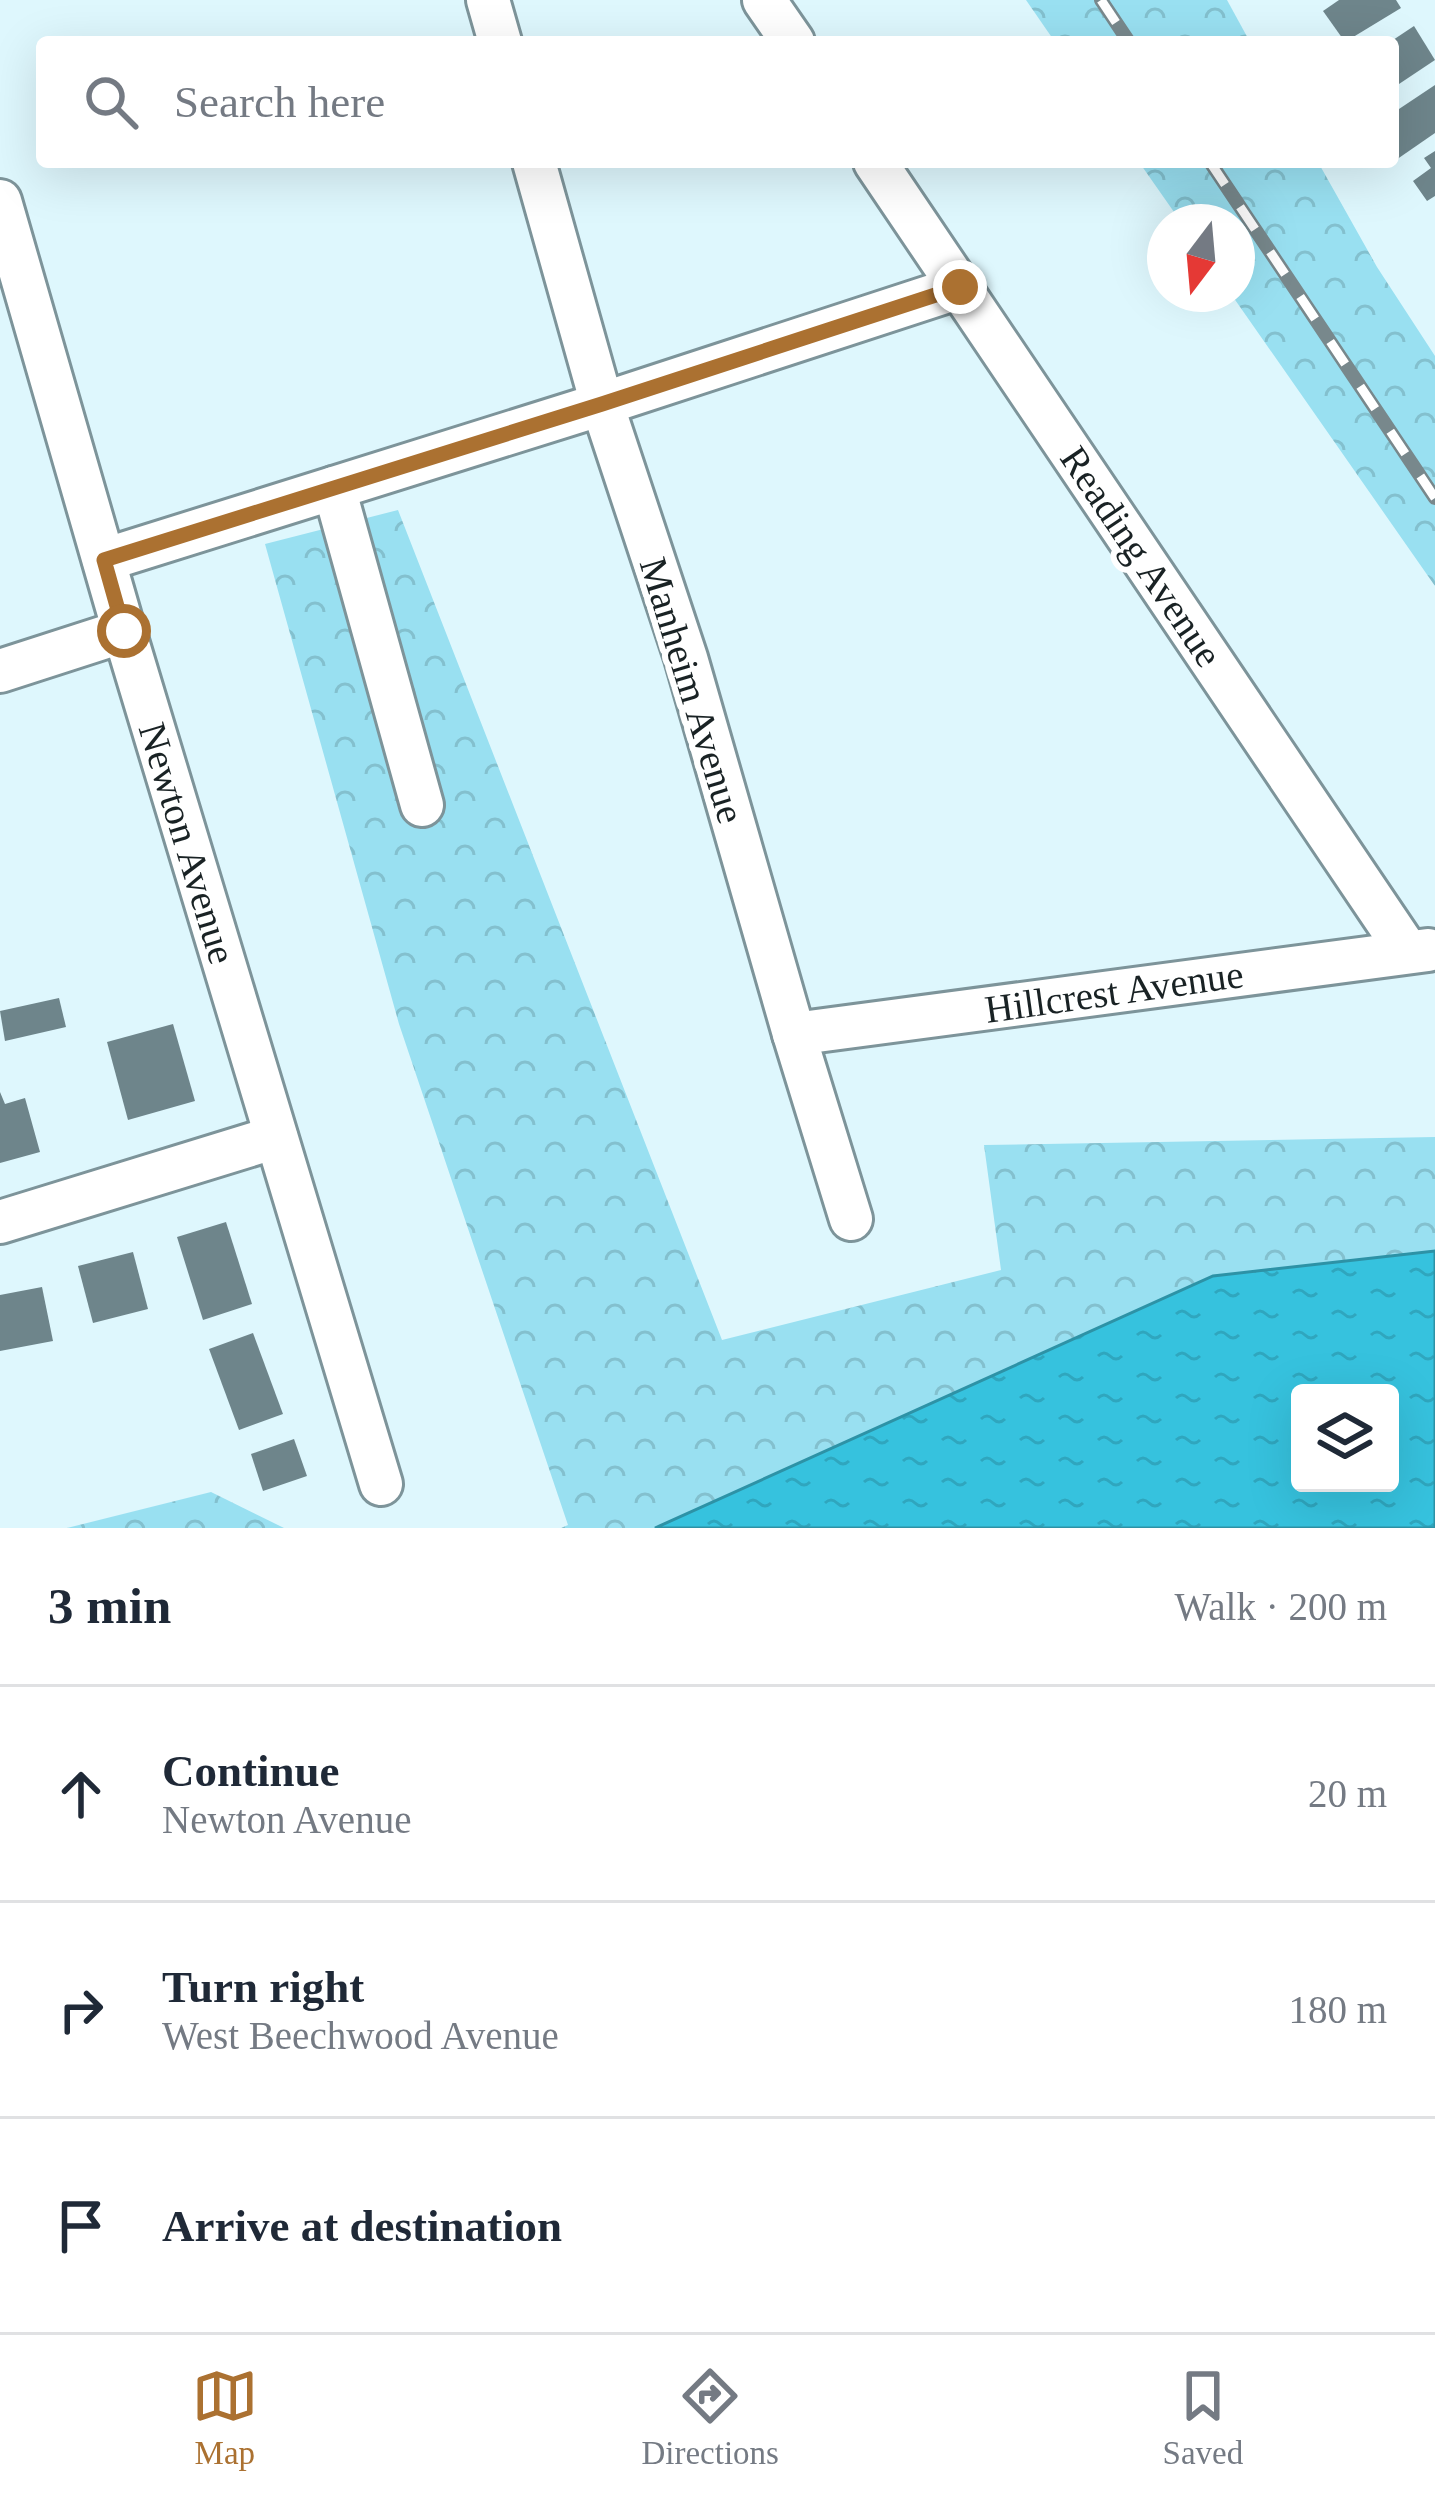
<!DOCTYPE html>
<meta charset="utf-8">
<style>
:root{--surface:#fff;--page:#f2f2f3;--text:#1f2937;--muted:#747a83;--line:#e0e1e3;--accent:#ab7131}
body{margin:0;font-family:"Times New Roman",serif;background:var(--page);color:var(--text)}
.controls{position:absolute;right:36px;bottom:36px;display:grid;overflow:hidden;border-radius:12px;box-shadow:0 12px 48px #0002}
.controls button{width:108px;height:108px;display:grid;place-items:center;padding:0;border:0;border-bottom:3px solid var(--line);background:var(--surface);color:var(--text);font:60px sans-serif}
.compass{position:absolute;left:1147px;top:204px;width:108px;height:108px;border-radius:50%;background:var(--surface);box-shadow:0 12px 48px #0002;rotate:196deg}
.stop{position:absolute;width:36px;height:36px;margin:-27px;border:9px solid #ab7131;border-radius:50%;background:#fff}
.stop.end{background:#ab7131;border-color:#fff;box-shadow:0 3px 12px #0008}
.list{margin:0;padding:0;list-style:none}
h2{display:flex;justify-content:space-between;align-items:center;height:156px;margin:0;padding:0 48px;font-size:51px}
h2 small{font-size:39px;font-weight:400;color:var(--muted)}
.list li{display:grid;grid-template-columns:78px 1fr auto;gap:36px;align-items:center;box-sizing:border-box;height:216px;padding:0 48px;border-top:3px solid var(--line)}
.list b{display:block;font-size:45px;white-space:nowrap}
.list p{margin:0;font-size:39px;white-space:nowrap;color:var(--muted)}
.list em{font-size:39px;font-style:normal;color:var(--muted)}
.icon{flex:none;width:66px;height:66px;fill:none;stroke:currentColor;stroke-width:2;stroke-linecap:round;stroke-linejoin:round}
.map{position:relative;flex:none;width:1435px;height:1528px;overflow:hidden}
.search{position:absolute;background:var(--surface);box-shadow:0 12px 48px #0002;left:36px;right:36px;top:36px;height:132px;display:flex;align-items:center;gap:30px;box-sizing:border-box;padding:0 42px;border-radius:12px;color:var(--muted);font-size:45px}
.sheet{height:804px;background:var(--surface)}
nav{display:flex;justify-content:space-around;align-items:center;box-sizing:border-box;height:168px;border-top:3px solid var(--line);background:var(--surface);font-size:33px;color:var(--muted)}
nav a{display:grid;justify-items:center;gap:6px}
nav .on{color:var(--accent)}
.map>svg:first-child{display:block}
.forest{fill:url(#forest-crowns)}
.water{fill:url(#water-ripples);stroke:#2d92a6;stroke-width:3;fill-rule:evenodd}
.building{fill:#6e858b}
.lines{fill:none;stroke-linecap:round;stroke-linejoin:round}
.minor-casing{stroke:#7d949a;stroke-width:48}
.minor{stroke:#fff;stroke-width:42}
.rail-casing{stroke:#78888c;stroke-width:14}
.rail{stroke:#fff;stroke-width:9;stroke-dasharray:27;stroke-linecap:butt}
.route{stroke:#ab7131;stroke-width:15}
.labels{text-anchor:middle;stroke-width:12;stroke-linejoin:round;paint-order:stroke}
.street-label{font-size:39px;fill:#192224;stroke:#fff}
</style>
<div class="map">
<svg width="1435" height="1528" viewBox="0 0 1435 1528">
<defs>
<pattern id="forest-crowns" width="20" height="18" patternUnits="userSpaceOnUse" patternTransform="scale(3)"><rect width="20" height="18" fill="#99e0f1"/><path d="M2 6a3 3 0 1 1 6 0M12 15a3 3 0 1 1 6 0" fill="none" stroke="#83c0ce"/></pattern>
<pattern id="water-ripples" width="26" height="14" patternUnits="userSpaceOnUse" patternTransform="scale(3)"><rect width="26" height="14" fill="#36c2de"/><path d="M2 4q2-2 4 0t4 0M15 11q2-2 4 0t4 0" fill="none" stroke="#2fa6be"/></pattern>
</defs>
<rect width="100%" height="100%" fill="#def7fd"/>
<g class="forest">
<path d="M1026,0H1227L1250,42H1055Z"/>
<path d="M1139,162H1318L1377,267L1435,356V586L1231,294H1237V222H1181Z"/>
<path d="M398,510L722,1340L1001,1270L984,1145L1435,1137V1251L1213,1276L655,1528H561L568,1525L399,1024L265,544Z"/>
<path d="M211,1492L284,1528H67Z"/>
</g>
<path class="water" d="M1435,1251V1528H655L1213,1276ZM1300,1393H1390V1483H1300Z"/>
<g class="building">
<path d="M1339,0H1396L1401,8L1345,42L1323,11Z"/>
<path d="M1414,26L1435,60L1393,88V40Z"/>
<path d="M1435,85V133L1393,162V113Z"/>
<path d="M1435,151V196L1427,201L1413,181L1431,168L1424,158Z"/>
<path d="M59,998L66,1027L5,1041L0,1011Z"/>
<path d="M173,1024L195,1101L128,1120L107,1042Z"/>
<path d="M0,1092L5,1104L25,1098L40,1152L0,1163Z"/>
<path d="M226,1222L252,1304L203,1320L177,1237Z"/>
<path d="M133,1252L148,1309L93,1323L78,1266Z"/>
<path d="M42,1287L53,1341L0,1351V1295Z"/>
<path d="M253,1333L283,1414L239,1430L209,1349Z"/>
<path d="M294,1439L307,1476L263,1491L251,1454Z"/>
</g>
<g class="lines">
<g class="minor-casing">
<g id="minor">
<path d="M488,0L500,42"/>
<path d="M764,0L793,42"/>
<path d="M534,162L602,404L686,658L794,1034L851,1219"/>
<path d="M875,162L1407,951"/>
<path d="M0,201L124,631L381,1484"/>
<path d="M334,488L422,805"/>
<path d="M104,560L602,404L960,287"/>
<path d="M0,671L124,631"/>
<path d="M794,1034L1428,950"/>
<path d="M0,1222L276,1137"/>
</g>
</g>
<use href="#minor" class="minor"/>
<g class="rail-casing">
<g id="rail">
<path d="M1101,0L1129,42"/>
<path d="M1210,162L1435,498"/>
</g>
</g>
<use href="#rail" class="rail"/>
</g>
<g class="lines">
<path class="route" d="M124,631L104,560L602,404L960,287"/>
</g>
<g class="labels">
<g class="street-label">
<text transform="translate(1142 556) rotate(56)" y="14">Reading Avenue</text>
<text transform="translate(693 690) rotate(73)" y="14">Manheim Avenue</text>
<text transform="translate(188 843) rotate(73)" y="14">Newton Avenue</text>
<text transform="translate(1114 991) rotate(-8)" y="14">Hillcrest Avenue</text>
</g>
</g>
</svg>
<div class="controls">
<button><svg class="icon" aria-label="layers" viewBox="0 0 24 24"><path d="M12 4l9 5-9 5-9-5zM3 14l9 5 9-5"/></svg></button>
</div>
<svg class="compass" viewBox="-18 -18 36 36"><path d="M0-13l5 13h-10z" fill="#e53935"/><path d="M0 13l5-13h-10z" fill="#747a83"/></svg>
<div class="stop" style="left:124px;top:631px"></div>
<div class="stop end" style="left:960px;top:287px"></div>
<div class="search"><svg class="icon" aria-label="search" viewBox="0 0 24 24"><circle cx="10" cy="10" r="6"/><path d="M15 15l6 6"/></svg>Search here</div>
</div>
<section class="sheet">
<h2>3 min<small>Walk · 200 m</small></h2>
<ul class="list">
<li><svg class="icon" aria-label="ahead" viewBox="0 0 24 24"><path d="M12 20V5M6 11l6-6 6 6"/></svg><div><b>Continue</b><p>Newton Avenue</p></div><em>20 m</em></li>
<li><svg class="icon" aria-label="right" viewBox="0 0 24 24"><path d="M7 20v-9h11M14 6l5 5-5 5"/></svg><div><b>Turn right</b><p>West Beechwood Avenue</p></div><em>180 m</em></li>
<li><svg class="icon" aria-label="arrive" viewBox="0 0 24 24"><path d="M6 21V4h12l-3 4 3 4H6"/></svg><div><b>Arrive at destination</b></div></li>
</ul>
</section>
<nav>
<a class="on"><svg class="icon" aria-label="map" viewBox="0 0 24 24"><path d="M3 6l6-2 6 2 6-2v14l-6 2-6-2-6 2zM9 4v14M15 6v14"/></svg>Map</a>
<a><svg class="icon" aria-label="directions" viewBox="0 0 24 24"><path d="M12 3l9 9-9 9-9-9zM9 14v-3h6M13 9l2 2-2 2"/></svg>Directions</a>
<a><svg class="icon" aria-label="saved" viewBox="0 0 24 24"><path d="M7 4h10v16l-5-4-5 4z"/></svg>Saved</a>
</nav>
